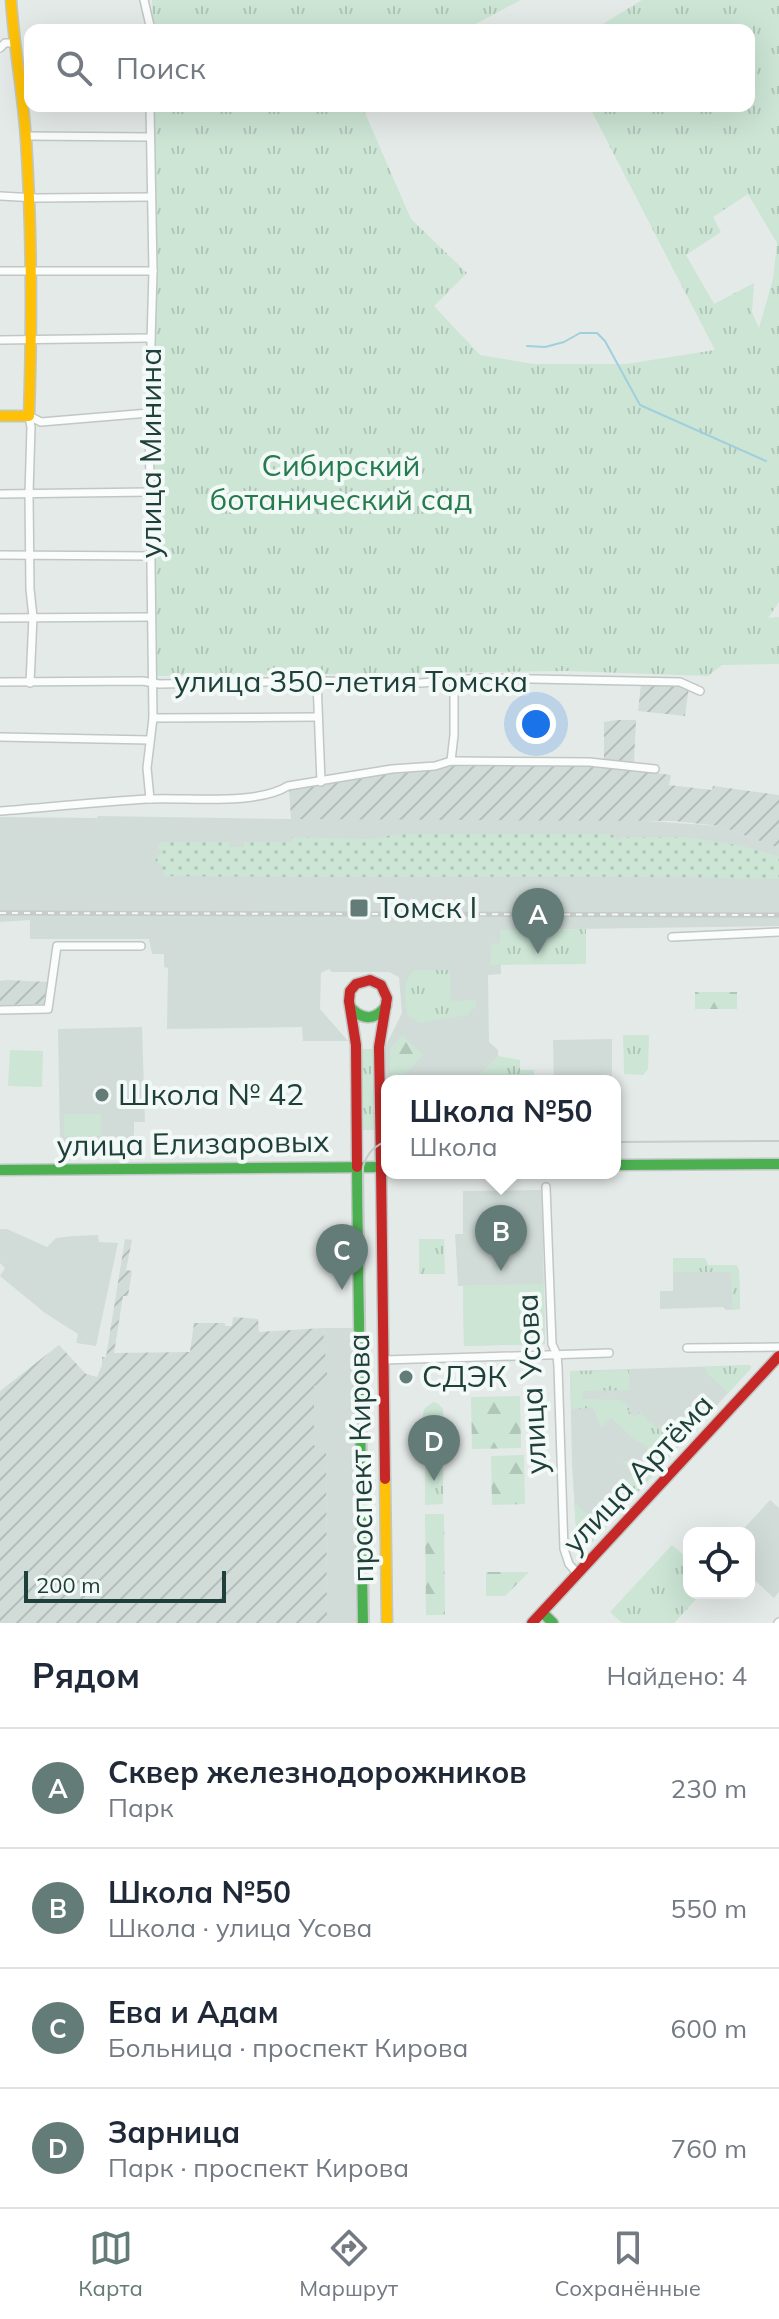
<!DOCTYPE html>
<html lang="ru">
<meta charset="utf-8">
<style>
:root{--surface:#fff;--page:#f2f2f3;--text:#1f2937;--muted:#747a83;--line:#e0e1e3;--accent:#647c77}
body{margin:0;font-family:Mulish,sans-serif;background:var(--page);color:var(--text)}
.controls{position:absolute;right:24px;bottom:24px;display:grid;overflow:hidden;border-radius:16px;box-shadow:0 8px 32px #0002}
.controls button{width:72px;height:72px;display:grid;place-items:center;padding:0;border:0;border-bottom:2px solid var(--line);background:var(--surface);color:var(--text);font:40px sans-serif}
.scale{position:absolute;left:24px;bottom:20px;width:202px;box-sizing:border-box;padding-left:8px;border:4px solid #1f403a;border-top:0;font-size:22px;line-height:28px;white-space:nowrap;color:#1f403a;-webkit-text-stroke:6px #f2f9f6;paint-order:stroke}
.you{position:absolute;left:536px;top:724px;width:28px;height:28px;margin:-20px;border:6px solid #fff;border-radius:50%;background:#1a73e8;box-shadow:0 0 0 12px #1a73e833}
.badge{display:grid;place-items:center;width:52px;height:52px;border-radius:50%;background:var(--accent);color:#fff;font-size:26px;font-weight:700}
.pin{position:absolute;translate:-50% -66px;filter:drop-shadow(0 2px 4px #0008)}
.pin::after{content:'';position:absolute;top:42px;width:28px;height:24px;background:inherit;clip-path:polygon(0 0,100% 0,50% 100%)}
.popup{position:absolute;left:381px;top:1075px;width:240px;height:104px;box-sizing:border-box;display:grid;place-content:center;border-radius:16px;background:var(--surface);filter:drop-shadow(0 2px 6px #0005);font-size:26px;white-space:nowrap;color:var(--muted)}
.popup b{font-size:30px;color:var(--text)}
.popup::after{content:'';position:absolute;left:50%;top:100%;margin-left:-16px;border:16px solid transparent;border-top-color:var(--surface)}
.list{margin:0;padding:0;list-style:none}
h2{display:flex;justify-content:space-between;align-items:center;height:104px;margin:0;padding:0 32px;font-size:34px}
h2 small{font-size:26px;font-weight:400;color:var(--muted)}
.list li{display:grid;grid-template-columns:52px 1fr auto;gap:24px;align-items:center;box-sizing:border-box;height:120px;padding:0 32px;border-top:2px solid var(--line)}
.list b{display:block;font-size:30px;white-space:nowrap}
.list p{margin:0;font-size:26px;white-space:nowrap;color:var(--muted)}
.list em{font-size:26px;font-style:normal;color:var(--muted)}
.icon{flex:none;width:44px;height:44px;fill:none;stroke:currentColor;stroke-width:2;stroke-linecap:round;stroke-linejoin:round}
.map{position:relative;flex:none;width:779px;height:1623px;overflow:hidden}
.search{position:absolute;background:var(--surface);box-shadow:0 8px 32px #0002;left:24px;right:24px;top:24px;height:88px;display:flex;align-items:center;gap:20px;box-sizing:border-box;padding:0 28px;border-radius:16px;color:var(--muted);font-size:30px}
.sheet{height:584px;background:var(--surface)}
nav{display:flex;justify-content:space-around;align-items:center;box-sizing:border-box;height:112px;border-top:2px solid var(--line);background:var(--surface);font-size:22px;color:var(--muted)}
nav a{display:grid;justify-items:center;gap:4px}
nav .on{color:var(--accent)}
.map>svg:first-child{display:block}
.built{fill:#d1dcd8}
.industrial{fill:url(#industrial-furrows)}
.grass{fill:url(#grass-dots)}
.forest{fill:url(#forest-firs)}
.park{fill:url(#park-tufts);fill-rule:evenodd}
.pitch{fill:#cce5d5}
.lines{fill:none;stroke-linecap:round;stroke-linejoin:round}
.stream{stroke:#a0cfdd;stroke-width:2}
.street-casing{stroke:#c1c7c5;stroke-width:10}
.fast-casing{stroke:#bfc8c5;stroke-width:13}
.slow-casing{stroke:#bfc8c5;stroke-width:13}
.jam-casing{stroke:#bfc8c5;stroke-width:13}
.street{stroke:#fbfcfc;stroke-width:7}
.fast{stroke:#4caf50;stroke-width:10}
.slow{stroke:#ffc107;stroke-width:10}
.jam{stroke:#c62828;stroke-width:10}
.tram{stroke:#c7cbca;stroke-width:2}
.rail-casing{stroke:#c7cbca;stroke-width:5}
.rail{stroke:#f2f9f6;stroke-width:2;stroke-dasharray:6;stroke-linecap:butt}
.poi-dot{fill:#647c77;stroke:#f2f9f6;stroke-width:3}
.labels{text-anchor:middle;stroke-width:8;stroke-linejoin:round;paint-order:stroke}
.street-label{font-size:30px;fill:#1f403a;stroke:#f2f9f6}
.park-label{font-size:30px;fill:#257b4e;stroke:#f2f9f6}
.poi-label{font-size:30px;fill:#1f403a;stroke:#f2f9f6;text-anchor:start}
</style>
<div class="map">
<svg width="779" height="1623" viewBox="0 0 779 1623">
<defs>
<pattern id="industrial-furrows" width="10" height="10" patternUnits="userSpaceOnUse" patternTransform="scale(2)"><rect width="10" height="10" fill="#d1dcd8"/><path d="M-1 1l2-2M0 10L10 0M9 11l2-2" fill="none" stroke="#b3beba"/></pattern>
<pattern id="grass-dots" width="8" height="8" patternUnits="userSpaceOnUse" patternTransform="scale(2)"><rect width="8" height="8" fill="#cce5d5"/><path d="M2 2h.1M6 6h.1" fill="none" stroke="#afc6b8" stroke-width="1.8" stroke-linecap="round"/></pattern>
<pattern id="forest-firs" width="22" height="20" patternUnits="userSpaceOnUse" patternTransform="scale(2)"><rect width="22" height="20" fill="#cce5d5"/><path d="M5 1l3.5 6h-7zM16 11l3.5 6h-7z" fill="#afc6b8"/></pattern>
<pattern id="park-tufts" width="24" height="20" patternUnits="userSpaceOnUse" patternTransform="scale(2)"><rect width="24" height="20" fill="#cce5d5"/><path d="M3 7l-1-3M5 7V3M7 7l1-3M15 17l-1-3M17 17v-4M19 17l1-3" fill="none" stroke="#afc6b8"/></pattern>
</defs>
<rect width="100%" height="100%" fill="#e4eae8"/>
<g class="built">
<path d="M98,816L286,819L589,817L720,826L779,848V926L500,930L501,974L488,975L489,1042L498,1050V1056L475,1081H387V1152L385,1148L384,1049L402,1013L399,977L389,972H332L329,969L321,973L320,1009L348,1041H303L302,1027L167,1029L168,968L164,967V954H152L149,939H30V920L0,922V817L97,818Z"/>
<path d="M142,1027L145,1122H134V1142L60,1143L58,1029Z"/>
<path d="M612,1039V1081H554L553,1040Z"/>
<path d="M542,1190L545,1344L464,1346L463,1286H458L455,1234H463V1191Z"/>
<path d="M0,1229H7L47,1247L56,1238L73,1236L98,1235L99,1242L118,1243L96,1346L76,1343L78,1334L45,1313L0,1276L5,1268L0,1263Z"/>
<path d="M673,1258H705L708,1265H736L739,1270L740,1309L726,1310L723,1307L660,1309V1291H673Z"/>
<path d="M323,1328H355L358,1623H327L326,1446H314V1385H327Z"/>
<path d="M750,1365L751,1368L590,1544L577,1541L572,1465L570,1371Z"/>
<path d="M770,1500L779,1508V1592L774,1598L749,1575V1533H740Z"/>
</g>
<g class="industrial">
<path d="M641,684L689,687L685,716L638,711Z"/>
<path d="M616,720H636L634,763L604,760V722Z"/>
<path d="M451,763L588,764L671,775L669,785L712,790L713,786L779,795V848L720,826L674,821L291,819L289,788Z"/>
<path d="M7,980L48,982L47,998H44V1004L0,1005V981Z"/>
<path d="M125,1239L132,1240L126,1270L132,1271L128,1296H123L114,1353L190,1352L194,1323H225V1326H232L233,1317L258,1319L259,1332L323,1328L328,1385L314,1386V1446L326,1445L327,1623H0V1391L59,1345L86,1374L97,1377L102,1365V1357H106Z"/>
</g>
<path class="grass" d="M399,834H610L615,836V841L623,837H687L742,846L779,856V879C574,874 370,879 165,876L161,865L155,861L158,855L163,853L157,846L160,842H229V847H244V842H292V837L370,839Z"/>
<g class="forest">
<rect x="695" y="992" width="42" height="17"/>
<path d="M402,1035L423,1055L399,1081H390V1049Z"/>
<path d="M520,1396L521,1448L472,1449L471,1397Z"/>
<path d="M433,1402L437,1403L443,1409L444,1447H424L423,1413L425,1408Z"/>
<path d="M524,1455L525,1504L492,1505L491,1456Z"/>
<path d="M425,1514H444L445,1615H426Z"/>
<path d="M486,1572H529L505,1596H486Z"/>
</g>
<g class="park">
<path d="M152,0H521L464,30H153Z"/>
<path d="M642,0H779V602L768,618L779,617V664L722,665L708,676L567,671L154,676L152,412L156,270L152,106H362L411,219L467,273L434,306L480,355L533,364H626L715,350L589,106H749V30H593ZM748,194L777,243L773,279L759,328L752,312L754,283L714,304L686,255L721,232L713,217Z"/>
<path d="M586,929V964L490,965L491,944L500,943V930Z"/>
<path d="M415,970H450L451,1001L476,1000V1005L468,1015L420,1023L407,1015C406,999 400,981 415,970Z"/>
<path d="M623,1035H649L648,1069L643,1075L624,1074Z"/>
<path d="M360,1049H374L375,1130H361Z"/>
<path d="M498,1056L520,1060V1070H534V1081H475Z"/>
<path d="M419,1239H444L445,1274H419Z"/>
<path d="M673,1258H705L708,1265H736L739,1270L740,1309L732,1310L731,1272H673Z"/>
<path d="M750,1365L751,1368L728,1393L706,1372L705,1367Z"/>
<path d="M629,1370L630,1390L583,1391L582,1399L621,1400L630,1408L628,1411L635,1417L640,1412L671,1441L653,1459L647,1453V1446L636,1441L611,1418L601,1428L593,1408L571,1409L570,1371Z"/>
<path d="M443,1457V1504L425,1505V1458Z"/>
<path d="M635,1459L652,1476L625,1506L614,1495L634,1473L621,1460L631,1463Z"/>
<path d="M610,1499L621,1510L590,1544L577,1541L574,1502L592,1518Z"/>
<path d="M672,1545L689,1560V1593H702L674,1623H622L610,1612Z"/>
</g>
<g class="pitch">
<path d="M10,1050L43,1051L42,1087L8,1086Z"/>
<path d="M64,1114H101V1136L64,1137Z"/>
<path d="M544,1284L545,1344L464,1346L463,1285Z"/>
</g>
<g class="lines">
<path class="stream" d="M527,346L545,347L564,342L580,333H597L605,341L640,405L766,461"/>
<g class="street-casing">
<g id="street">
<path d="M144,0L151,30"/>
<path d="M0,48L5,43H15"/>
<path d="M26,136L149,137"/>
<path d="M0,196L37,198L151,197"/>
<path d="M0,271H153"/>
<path d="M0,340L151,338"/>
<path d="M29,416L31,427L29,494L30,589L33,617L30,683"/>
<path d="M29,416L41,422L149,413"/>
<path d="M0,494L150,492"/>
<path d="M0,555L151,556"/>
<path d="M0,618L151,617"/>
<path d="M317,681L321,782"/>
<path d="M0,682L143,681L159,684L317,681L421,683L481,678L680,682L700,691"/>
<path d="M153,718L318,717"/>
<path d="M0,737L150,740"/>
<path d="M451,761L454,735V681"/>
<path d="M150,799L147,768L153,718L149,413L153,271L150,106"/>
<path d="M0,811C49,807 99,802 148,799C188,797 255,806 288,786L392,769L435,766L451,761L589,762L655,769"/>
<path d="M672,937L779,932"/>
<path d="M0,1010L48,1009L57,946H141"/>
<path d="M546,1187L552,1344L557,1355L558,1367L564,1549L569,1564L578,1574"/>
<path d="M687,1348L779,1347"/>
<path d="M384,1360L609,1353"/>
<path d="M778,1623L779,1622"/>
</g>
</g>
<g class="fast-casing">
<g id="fast">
<path d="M351,1008C363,1021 376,1020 386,1006"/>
<path d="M615,1165L779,1164"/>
<path d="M357,1167L363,1623"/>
<path d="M0,1170L387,1167"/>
<path d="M543,1613L553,1623"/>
</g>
</g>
<g class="slow-casing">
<g id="slow">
<path d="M0,416H29C32,324 32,232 26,140C23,93 14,47 11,0"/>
<path d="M385,1479L387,1623"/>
</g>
</g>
<g class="jam-casing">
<g id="jam">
<path d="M357,1167L356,1045L349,1001L350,991L356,984L370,980L381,985L387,998L379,1047L381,1167"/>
<path d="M381,1167L385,1479"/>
<path d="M532,1623L779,1356"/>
</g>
</g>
<use href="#street" class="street"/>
<use href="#fast" class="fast"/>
<use href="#slow" class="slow"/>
<use href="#jam" class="jam"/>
<g class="tram">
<path d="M615,1142L779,1141"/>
<path d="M369,1623L363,1167C367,1153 374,1146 387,1141"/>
</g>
<g class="rail-casing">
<path id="rail" d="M0,913L779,915"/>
</g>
<use href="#rail" class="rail"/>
</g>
<g class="poi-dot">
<rect x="349" y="898" width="20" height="20" rx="4"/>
<circle cx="102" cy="1095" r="8"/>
<circle cx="406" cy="1377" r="8"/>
</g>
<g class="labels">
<g class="street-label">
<text transform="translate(151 453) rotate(-90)" y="10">улица Минина</text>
<text x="351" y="692">улица 350-летия Томска</text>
<text transform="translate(193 1144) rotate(-1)" y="10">улица Елизаровых</text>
<text transform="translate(532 1384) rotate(-93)" y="10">улица Усова</text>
<text transform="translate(361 1458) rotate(-91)" y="10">проспект Кирова</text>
<text transform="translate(638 1474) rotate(-47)" y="10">улица Артёма</text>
</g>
<g class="park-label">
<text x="341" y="476">Сибирский<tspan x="341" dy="34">ботанический сад</tspan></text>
</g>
<g class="poi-label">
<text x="377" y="918">Томск I</text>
<text x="118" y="1105">Школа № 42</text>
<text x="422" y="1387">СДЭК</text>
</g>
</g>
</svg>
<div class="controls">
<button><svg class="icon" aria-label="locate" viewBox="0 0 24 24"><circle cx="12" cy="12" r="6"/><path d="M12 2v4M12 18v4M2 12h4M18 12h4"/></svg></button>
</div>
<div class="scale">200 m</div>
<div class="you"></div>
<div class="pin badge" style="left:538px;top:954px">A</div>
<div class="pin badge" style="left:501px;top:1271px">B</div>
<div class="popup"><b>Школа №50</b>Школа</div>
<div class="pin badge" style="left:342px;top:1290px">C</div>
<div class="pin badge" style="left:434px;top:1481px">D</div>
<div class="search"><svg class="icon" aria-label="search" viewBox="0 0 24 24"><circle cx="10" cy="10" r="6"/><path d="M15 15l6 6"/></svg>Поиск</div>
</div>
<section class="sheet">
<h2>Рядом<small>Найдено: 4</small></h2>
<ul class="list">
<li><span class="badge">A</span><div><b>Сквер железнодорожников</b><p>Парк</p></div><em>230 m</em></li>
<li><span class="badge">B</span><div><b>Школа №50</b><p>Школа · улица Усова</p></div><em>550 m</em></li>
<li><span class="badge">C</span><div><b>Ева и Адам</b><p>Больница · проспект Кирова</p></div><em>600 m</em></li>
<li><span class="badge">D</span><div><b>Зарница</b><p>Парк · проспект Кирова</p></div><em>760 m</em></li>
</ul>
</section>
<nav>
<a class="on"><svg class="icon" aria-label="map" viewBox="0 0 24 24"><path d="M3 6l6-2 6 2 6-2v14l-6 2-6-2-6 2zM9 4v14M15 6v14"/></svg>Карта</a>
<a><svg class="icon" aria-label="directions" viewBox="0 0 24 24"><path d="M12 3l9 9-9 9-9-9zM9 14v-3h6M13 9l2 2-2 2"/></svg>Маршрут</a>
<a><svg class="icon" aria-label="saved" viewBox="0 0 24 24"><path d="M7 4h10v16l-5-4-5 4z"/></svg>Сохранённые</a>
</nav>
